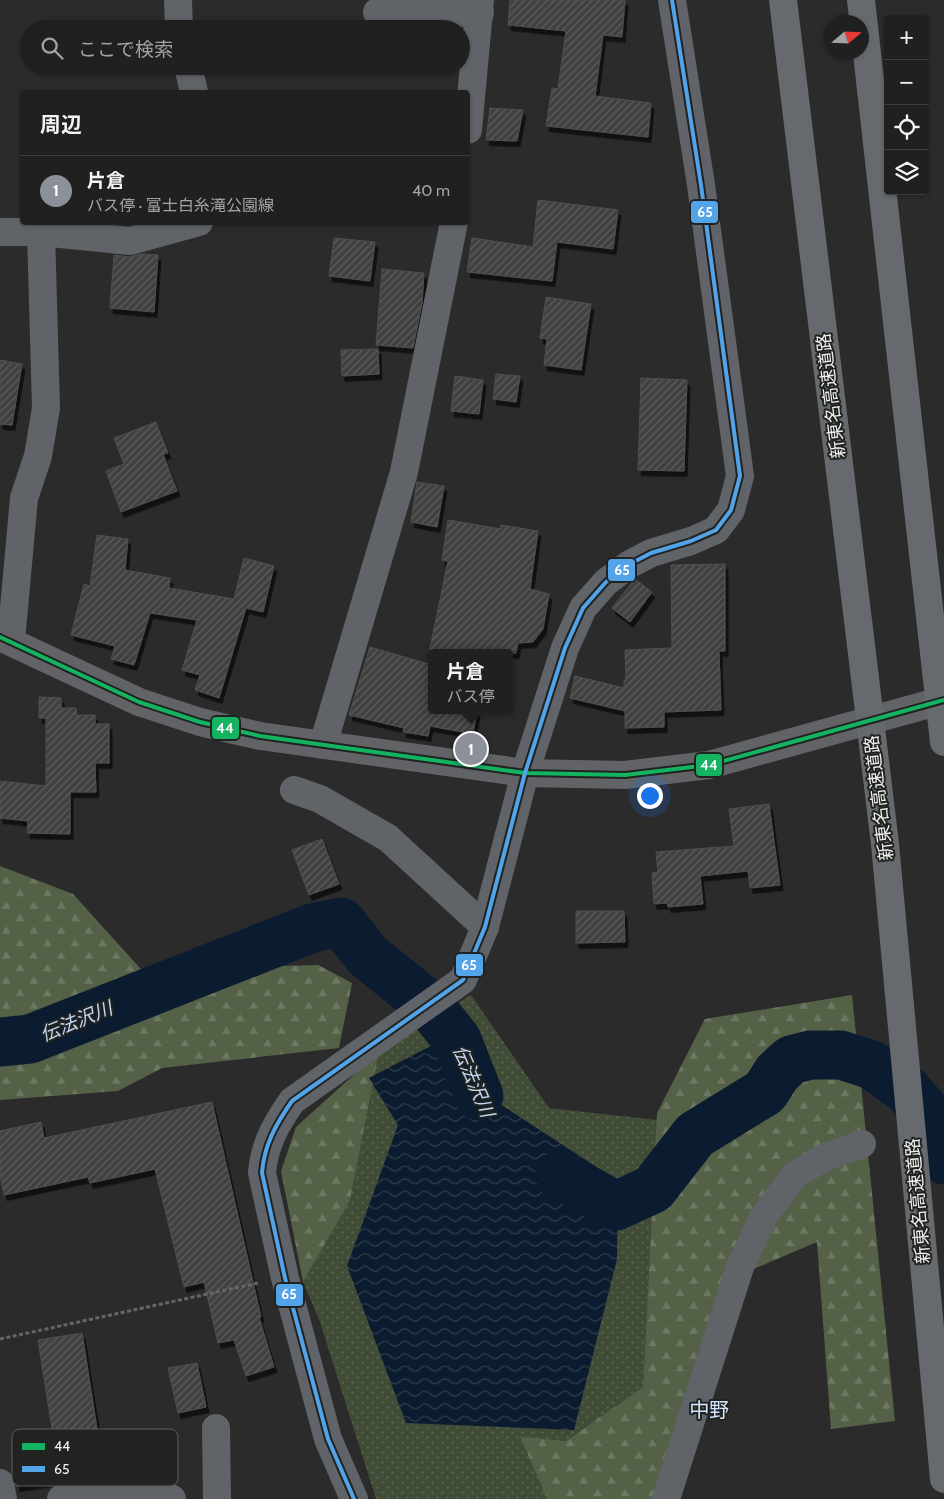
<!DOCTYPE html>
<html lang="ja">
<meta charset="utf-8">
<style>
:root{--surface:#202020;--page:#2d2d2d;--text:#f1f3f6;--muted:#a2a3a5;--line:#3d3e3e;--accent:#8c9099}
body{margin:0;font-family:Cabin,"Noto Sans JP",sans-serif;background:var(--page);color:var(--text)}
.controls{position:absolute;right:15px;top:15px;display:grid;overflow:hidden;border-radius:5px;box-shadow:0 1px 4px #0004}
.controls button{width:45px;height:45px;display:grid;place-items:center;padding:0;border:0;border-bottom:1px solid var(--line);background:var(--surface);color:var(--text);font:25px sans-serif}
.compass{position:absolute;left:824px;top:15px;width:45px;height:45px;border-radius:50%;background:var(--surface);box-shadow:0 1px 4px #0004;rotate:71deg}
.you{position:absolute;left:649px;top:795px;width:18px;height:18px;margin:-12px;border:4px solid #fff;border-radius:50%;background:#1a73e8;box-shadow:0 0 0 8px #1a73e833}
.badge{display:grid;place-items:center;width:32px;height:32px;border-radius:50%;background:var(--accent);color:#fff;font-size:16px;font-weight:700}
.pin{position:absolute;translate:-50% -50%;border:2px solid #fff;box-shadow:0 1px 5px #0006}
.popup{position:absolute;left:428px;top:649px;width:85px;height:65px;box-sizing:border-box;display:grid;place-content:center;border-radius:5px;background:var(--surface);filter:drop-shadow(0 1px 4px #0005);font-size:16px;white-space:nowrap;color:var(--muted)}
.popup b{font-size:19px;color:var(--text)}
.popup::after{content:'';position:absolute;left:50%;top:100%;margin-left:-10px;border:10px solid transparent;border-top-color:var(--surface)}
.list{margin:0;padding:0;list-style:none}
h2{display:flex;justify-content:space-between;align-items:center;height:65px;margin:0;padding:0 20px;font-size:21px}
h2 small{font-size:16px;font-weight:400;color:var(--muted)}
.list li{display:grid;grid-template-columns:32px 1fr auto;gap:15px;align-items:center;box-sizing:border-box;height:70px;padding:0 20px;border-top:1px solid var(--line)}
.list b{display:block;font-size:19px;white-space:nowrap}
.list p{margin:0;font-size:16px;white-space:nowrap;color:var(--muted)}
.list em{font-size:16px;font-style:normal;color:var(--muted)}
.icon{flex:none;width:28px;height:28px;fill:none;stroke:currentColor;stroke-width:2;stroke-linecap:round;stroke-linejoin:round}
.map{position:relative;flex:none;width:944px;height:1499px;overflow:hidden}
.search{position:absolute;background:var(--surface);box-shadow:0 1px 4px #0004;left:20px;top:20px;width:450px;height:55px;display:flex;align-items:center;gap:12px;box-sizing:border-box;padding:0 18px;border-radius:28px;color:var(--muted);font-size:19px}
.panel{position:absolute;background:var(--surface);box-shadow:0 1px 4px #0004;left:20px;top:90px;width:450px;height:135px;border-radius:5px}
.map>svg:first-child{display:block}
.grass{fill:url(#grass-dots)}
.forest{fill:url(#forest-firs)}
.water{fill:url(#water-waves)}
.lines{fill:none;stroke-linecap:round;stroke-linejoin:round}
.river{stroke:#0b1c30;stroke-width:49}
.building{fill:url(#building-hatch);stroke:#4f504f;filter:url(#shadow)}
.path{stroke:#646667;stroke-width:3;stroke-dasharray:4 2.5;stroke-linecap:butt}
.minor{stroke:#606367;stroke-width:28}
.primary{stroke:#616367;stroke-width:28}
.motorway{stroke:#666a6e;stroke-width:28}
.bus-1-casing{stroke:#212320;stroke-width:8}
.bus-2-casing{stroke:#212320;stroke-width:8}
.bus-1{stroke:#13b361;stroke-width:4}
.bus-2{stroke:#53a3e8;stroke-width:4}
.labels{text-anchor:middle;stroke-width:4;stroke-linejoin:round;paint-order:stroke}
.street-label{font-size:18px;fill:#eef0ee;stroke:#212320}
.water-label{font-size:19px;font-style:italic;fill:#c1d7f6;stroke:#212320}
.quarter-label{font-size:20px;fill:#d2e5ff;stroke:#212320}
.key{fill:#212320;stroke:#5e605e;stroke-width:1}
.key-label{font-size:14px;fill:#eef0ee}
.line-badge{stroke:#212320;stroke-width:2}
.badge-label{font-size:14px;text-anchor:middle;font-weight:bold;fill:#fff}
</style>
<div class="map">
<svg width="944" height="1499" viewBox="0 0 944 1499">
<defs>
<pattern id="grass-dots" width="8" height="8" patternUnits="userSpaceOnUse" patternTransform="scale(1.25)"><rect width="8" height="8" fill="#414c36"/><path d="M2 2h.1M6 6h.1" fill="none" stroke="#5d6653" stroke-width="1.8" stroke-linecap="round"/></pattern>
<pattern id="forest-firs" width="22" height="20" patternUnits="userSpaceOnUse" patternTransform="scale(1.25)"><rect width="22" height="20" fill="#546147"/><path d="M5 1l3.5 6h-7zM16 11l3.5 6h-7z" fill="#6d7862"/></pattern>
<pattern id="water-waves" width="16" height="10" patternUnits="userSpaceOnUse" patternTransform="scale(1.25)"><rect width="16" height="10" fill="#0b1c30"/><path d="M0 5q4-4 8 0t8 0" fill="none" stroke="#2f3d4e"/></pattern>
<pattern id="building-hatch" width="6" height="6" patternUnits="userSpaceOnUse" patternTransform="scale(1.25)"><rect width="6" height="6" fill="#414141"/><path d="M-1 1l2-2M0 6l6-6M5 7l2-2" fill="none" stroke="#5d5d5d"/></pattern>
<filter id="shadow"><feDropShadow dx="3" dy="5.5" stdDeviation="0" flood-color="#0009"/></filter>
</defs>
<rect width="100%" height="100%" fill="#2b2b2b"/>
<path class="grass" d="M471,995L549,1108L657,1120L643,1387L566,1441L521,1436L547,1499H376L319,1319L303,1282L350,1201L379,1052Z"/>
<g class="forest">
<path d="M0,866L73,894L158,988L207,968L318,965L352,983L339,1048L162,1068L118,1091L0,1100Z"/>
<path d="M852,995L895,1421L831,1429L817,1242L749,1271L653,1499H547L520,1436L566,1441L643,1387L657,1113L705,1019Z"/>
<path d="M379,1052L350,1201L303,1282L281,1171L296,1127Z"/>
</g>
<path class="water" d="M471,1025L497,1102L612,1177L618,1202L617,1259L574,1430L406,1423L347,1266L398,1125L369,1078Z"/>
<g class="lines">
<g class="river">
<path d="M0,1042L30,1039L312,928L341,922L368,956L429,1005L457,1040L479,1096"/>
<path d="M560,1175L616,1206L653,1189L695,1135L765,1092L777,1073L791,1060L810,1055H841L872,1065L907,1090L928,1114L944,1160"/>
</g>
</g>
<g class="building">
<path d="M510,0H625L622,37L603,35L595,96L651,103L648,137L546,126L552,88L558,89L566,31L508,25Z"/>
<path d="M490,108L523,110L517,141L486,140Z"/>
<path d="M538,200L618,210L613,249L557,242L552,281L467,272L472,238L533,247Z"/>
<path d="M334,238L375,242L370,281L329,276Z"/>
<path d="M141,254L158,255L154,312L110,308L114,255L129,257Z"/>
<path d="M382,269L424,273L422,303L413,348L376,345Z"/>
<path d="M546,297L591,304L581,370L544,365L547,339L540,338Z"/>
<path d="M378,349L379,374L342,376L341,350Z"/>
<path d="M0,360L22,364L12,425L0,424Z"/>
<path d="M496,374L520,376L516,402L493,399Z"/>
<path d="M455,376L483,380L479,414L451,411Z"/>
<path d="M641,378L687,380L684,471L638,470Z"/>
<path d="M156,422L168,453L163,454L177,491L121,512L106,471L124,464L114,438Z"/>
<path d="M417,482L444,486L437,527L411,522Z"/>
<path d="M448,520L501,529V525L538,531L530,589L549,594L543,629L533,642L518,643L516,653H429L448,561L442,560Z"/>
<path d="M97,535L128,539L125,570L170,578L169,588L234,599L244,558L274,566L263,612L246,608L219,698L195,690L200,675L182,670L197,620L150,613L134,665L111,659L115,646L71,635L84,584L90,586Z"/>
<path d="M725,564V651H719L721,710L664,712V727L625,728V711L570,698L575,676L624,688V680H626L625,650L672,648L671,565Z"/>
<path d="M635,579L652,592L630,622L612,608Z"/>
<path d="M370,647L432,665V710H477L473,734L430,726L428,736L403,732L404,728L349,715Z"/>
<path d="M39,697L61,698V708H76L77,715H95V724H109V763H95L96,792H70V834L27,833L28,821L0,818V781L46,786V718H39Z"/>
<path d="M769,804L780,885L750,888L748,871L700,876L703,904L668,907L667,903L654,904L652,873L658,872L656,852L734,846L729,809Z"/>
<path d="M322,839L339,884L309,895L292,850Z"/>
<path d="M576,911H624L625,942L576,943Z"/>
<path d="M212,1102L261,1317H259L274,1367L246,1376L234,1340L218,1343L204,1282L184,1287L155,1169L90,1183L88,1177L4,1195L0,1175V1131L41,1122L44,1138Z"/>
<path d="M82,1333L98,1435L84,1476L17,1486L12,1447L54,1441L38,1340Z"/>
<path d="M197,1363L206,1407L178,1413L168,1368Z"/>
</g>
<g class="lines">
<path class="path" d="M0,1339L258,1283"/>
<g class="minor">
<path d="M178,0L179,29"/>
<path d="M377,12L480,13"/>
<path d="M188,66L194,92"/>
<path d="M468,130L480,0"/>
<path d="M0,232H41L130,241L199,222"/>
<path d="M11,641L24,498L38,456L46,408L41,232"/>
<path d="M323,745L404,472L454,222"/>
<path d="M294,790L320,799L388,838L485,927"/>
<path d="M216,1428L217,1499"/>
<path d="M0,1483L3,1499"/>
<path d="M61,1499C99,1491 135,1488 172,1499"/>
<path d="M354,1499L328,1439L285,1278L262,1173C264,1145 276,1124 292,1101L463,980L485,927L525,773L565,648L583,608L606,582L630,564L651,553L691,541L716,530L731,510L740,476L701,185L672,0"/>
<path d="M666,1499L740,1267L764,1216L795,1175L823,1158L862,1144"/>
</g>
<path class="primary" d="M0,637L139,702L200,722L260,736L525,773L625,775L709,765L944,700"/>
<g class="motorway">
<path d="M783,0L885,844L944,1479"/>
<path d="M861,0L944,742"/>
</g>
<g class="bus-1-casing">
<path id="bus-1" d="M0,637L139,702L200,722L260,736L525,773L625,775L709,765L944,700"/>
</g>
<g class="bus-2-casing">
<path id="bus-2" d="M354,1499L328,1439L285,1278L262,1173C264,1145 276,1124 292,1101L463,980L485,927L525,773L565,648L583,608L606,582L630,564L651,553L691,541L716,530L731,510L740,476L701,185L672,0"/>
</g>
<use href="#bus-1" class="bus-1"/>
<use href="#bus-2" class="bus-2"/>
</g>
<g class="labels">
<g class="street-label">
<text transform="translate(831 396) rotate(-97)" y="6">新東名高速道路</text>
<text transform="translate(879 798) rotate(-97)" y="6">新東名高速道路</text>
<text transform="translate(918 1201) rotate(-95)" y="6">新東名高速道路</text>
</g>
<g class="water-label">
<text transform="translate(76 1021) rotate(-22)" y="7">伝法沢川</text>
<text transform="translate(474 1081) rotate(67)" y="7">伝法沢川</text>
</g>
<g class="quarter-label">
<text x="709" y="1417">中野</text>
</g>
</g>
<rect x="12" y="1429" width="166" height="57" rx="8" class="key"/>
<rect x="22" y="1443" width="23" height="7" fill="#13b361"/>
<rect x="22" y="1466" width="23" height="6" fill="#53a3e8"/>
<g class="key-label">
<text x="54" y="1451">44</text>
<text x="54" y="1474">65</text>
</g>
<g class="line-badge">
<rect x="690" y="200" width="29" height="24" rx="5" fill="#53a3e8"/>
<rect x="607" y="558" width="29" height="24" rx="5" fill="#53a3e8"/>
<rect x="211" y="716" width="29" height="24" rx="5" fill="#13b361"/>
<rect x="695" y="753" width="28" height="24" rx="5" fill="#13b361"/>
<rect x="455" y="953" width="29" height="24" rx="5" fill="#53a3e8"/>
<rect x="275" y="1283" width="29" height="24" rx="5" fill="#53a3e8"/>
</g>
<g class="badge-label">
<text x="705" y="217">65</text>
<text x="622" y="575">65</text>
<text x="225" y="733">44</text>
<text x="709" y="770">44</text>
<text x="469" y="970">65</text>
<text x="289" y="1299">65</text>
</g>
</svg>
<div class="controls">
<button>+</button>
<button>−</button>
<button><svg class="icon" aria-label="locate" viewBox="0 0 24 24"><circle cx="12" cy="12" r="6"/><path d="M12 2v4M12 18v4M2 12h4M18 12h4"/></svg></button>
<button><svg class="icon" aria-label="layers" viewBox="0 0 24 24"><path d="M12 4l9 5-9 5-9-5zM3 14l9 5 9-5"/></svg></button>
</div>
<svg class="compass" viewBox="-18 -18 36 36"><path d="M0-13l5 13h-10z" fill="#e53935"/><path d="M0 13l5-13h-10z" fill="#a2a3a5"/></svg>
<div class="you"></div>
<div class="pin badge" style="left:471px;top:749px">1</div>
<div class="popup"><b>片倉</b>バス停</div>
<div class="search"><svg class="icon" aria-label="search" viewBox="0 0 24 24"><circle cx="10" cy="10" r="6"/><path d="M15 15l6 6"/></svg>ここで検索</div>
<section class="panel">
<h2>周辺<small></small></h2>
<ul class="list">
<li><span class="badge">1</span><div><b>片倉</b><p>バス停 · 富士白糸滝公園線</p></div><em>40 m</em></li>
</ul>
</section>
</div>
